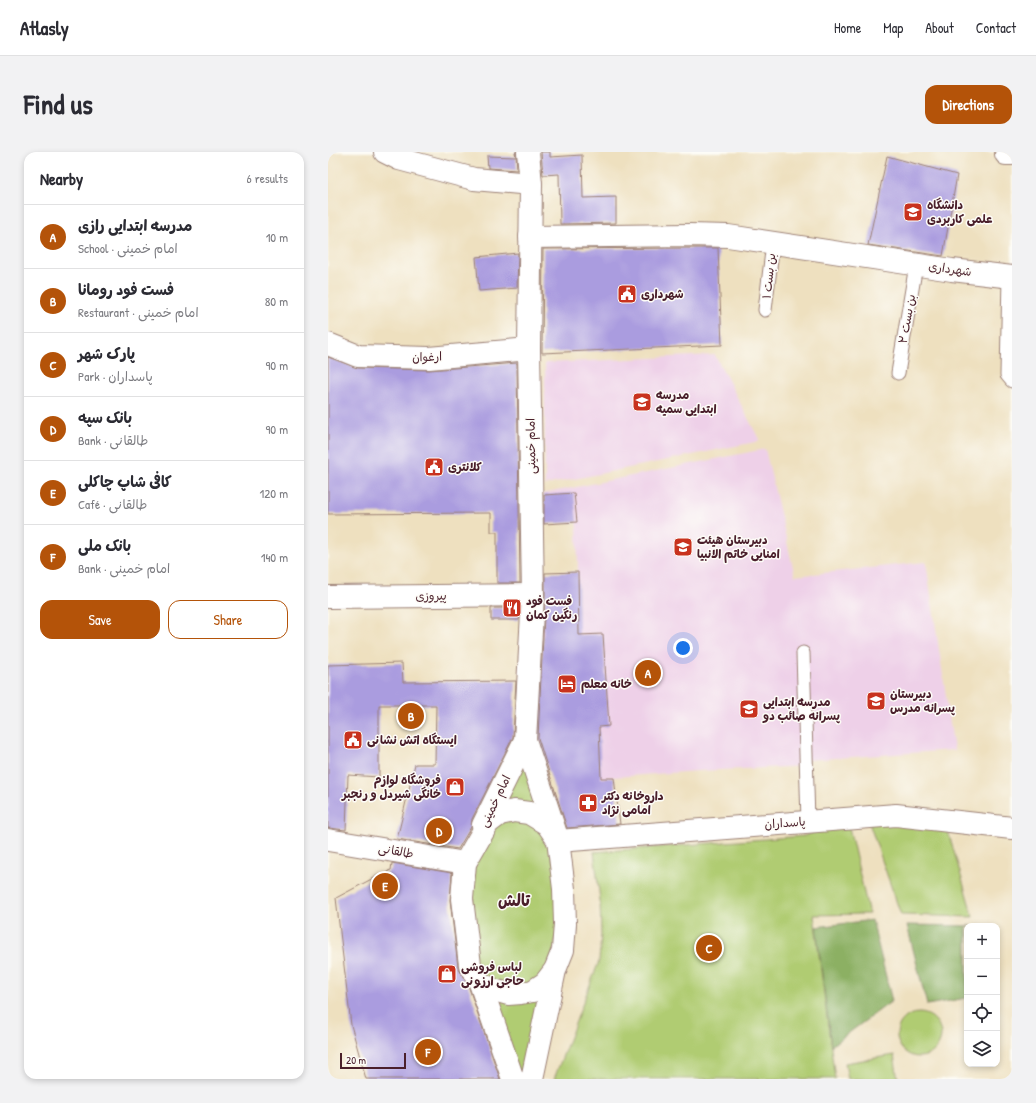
<!DOCTYPE html>
<meta charset="utf-8">
<style>
:root{--surface:#fff;--page:#f2f2f3;--text:#2b2b33;--muted:#7c7c81;--line:#e1e1e2;--accent:#b45309}
body{margin:0;font-family:"Patrick Hand","Playpen Sans Arabic",sans-serif;background:var(--page);color:var(--text)}
.controls{position:absolute;right:12px;bottom:12px;display:grid;overflow:hidden;border-radius:8px;box-shadow:0 2px 6px #0003}
.controls button{width:36px;height:36px;display:grid;place-items:center;padding:0;border:0;border-bottom:1px solid var(--line);background:var(--surface);color:var(--text);font:20px sans-serif}
.scale{position:absolute;left:12px;bottom:10px;width:66px;box-sizing:border-box;padding-left:4px;border:2px solid #4a1f2b;border-top:0;font-size:11px;line-height:14px;white-space:nowrap;color:#4a1f2b;-webkit-text-stroke:3px #fdfcf7;paint-order:stroke}
.you{position:absolute;left:355px;top:496px;width:14px;height:14px;margin:-10px;border:3px solid #fff;border-radius:50%;background:#1a73e8;box-shadow:0 0 0 6px #1a73e833}
.badge{display:grid;place-items:center;width:26px;height:26px;border-radius:50%;background:var(--accent);color:#fff;font-size:13px;font-weight:700}
.pin{position:absolute;translate:-50% -50%;border:2px solid #fff;box-shadow:0 1px 4px #0006}
.list{margin:0;padding:0;list-style:none}
h2{display:flex;justify-content:space-between;align-items:center;height:52px;margin:0;padding:0 16px;font-size:17px}
h2 small{font-size:13px;font-weight:400;color:var(--muted)}
.list li{display:grid;grid-template-columns:26px 1fr auto;gap:12px;align-items:center;box-sizing:border-box;height:64px;padding:0 16px;border-top:1px solid var(--line)}
.list b{display:block;font-size:15px;white-space:nowrap}
.list p{margin:0;font-size:13px;white-space:nowrap;color:var(--muted)}
.list em{font-size:13px;font-style:normal;color:var(--muted)}
.actions{display:flex;gap:8px;padding:12px 16px}
.actions a{flex:1;padding:9px 0;border:1px solid var(--accent);border-radius:12px;text-align:center;font-size:14px;color:var(--accent)}
.actions .main{background:var(--accent);color:#fff}
.icon{flex:none;width:22px;height:22px;fill:none;stroke:currentColor;stroke-width:2;stroke-linecap:round;stroke-linejoin:round}
.map{position:relative;flex:none;width:684px;height:927px;overflow:hidden;border-radius:12px}
header{display:flex;align-items:center;gap:24px;box-sizing:border-box;height:56px;padding:0 20px;background:var(--surface);border-bottom:1px solid var(--line)}
header strong{font-size:19px}
nav{display:flex;gap:22px;margin-inline-start:auto;font-size:14px}
.intro{display:flex;align-items:center;justify-content:space-between;box-sizing:border-box;height:96px;padding:0 24px}
h1{margin:0;font-size:28px}
.button{padding:10px 18px;border-radius:12px;background:var(--accent);color:#fff;font-size:14px;font-weight:700}
main{display:flex;gap:24px;padding:0 24px}
aside{flex:1;background:var(--surface);border-radius:12px;box-shadow:0 2px 6px #0003}
.map>svg:first-child{display:block}
.built{fill:#eed0e8}
.green{fill:#b0cc72;stroke:#7d764e}
.forest{fill:#8cb064;stroke:#6b6848}
.building{fill:#aa9cdf}
.lines{fill:none;stroke-linecap:round;stroke-linejoin:round}
.lane-casing{stroke:#9c8075;stroke-width:15}
.street-casing{stroke:#9c8075;stroke-width:24}
.secondary-casing{stroke:#9c8075;stroke-width:24}
.lane{stroke:#fff;stroke-width:13}
.street{stroke:#fff;stroke-width:22}
.secondary{stroke:#fff;stroke-width:22}
.labels{text-anchor:middle;stroke-width:3;stroke-linejoin:round;paint-order:stroke}
.poi-label{font-size:12px;font-weight:bold;fill:#4a1f2b;stroke:#fdfcf7;text-anchor:start}
.street-label{font-size:12px;fill:#4a1f2b;stroke:#fdfcf7}
.district-label{font-size:16px;font-weight:bold;fill:#4a1f2b;stroke:#fdfcf7}
</style>
<header>
<strong>Atlasly</strong>
<nav><a>Home</a><a>Map</a><a>About</a><a>Contact</a></nav>
</header>
<div class="intro"><h1>Find us</h1><a class="button">Directions</a></div>
<main>
<aside>
<h2>Nearby<small>6 results</small></h2>
<ul class="list">
<li><span class="badge">A</span><div><b>مدرسه ابتدایی رازی</b><p>School · امام خمینی</p></div><em>10 m</em></li>
<li><span class="badge">B</span><div><b>فست فود رومانا</b><p>Restaurant · امام خمینی</p></div><em>80 m</em></li>
<li><span class="badge">C</span><div><b>پارک شهر</b><p>Park · پاسداران</p></div><em>90 m</em></li>
<li><span class="badge">D</span><div><b>بانک سپه</b><p>Bank · طالقانی</p></div><em>90 m</em></li>
<li><span class="badge">E</span><div><b>کافی شاپ چاکلی</b><p>Café · طالقانی</p></div><em>120 m</em></li>
<li><span class="badge">F</span><div><b>بانک ملی</b><p>Bank · امام خمینی</p></div><em>140 m</em></li>
</ul>
<div class="actions"><a class="main">Save</a><a>Share</a></div>
</aside>
<div class="map">
<svg width="684" height="927" viewBox="0 0 684 927">
<rect width="100%" height="100%" fill="#fdfcf7"/>
<filter id="ink" filterUnits="userSpaceOnUse"><feTurbulence type="fractalNoise" baseFrequency=".025" numOctaves="2"/><feDisplacementMap in="SourceGraphic" scale="8" xChannelSelector="R" yChannelSelector="G"/><feConvolveMatrix kernelMatrix="1 2 1 2 8 2 1 2 1" color-interpolation-filters="sRGB"/></filter>
<filter id="wash" filterUnits="userSpaceOnUse"><feTurbulence type="fractalNoise" baseFrequency=".012" numOctaves="4" result="noise"/><feDisplacementMap in="SourceGraphic" scale="16" xChannelSelector="R" yChannelSelector="G"/><feGaussianBlur stdDeviation="0.9" result="paint"/><feColorMatrix in="noise" values="0 0 0 0 0 0 0 0 0 0 0 0 0 0 0 0 0 1.4 0 .05"/><feComposite in="paint" operator="in"/></filter>
<g filter="url(#wash)">
<rect width="100%" height="100%" fill="#eee0bf"/>
<g class="built">
<path d="M387,203L432,289L217,333V211Z"/>
<path d="M437,297L467,424L598,410L626,598L479,608V614L369,619L273,626L271,575L281,574L275,482L203,484L204,467L251,465L249,370L246,341L204,344Z"/>
</g>
<g class="green">
<path d="M197,589L236,737L204,927H185L139,792L149,684Z"/>
<path d="M539,665L620,679L645,765L573,763Z"/>
<path d="M519,667L541,762L486,763L507,927H226L271,809L273,783L272,748L266,700L476,684Z"/>
<circle cx="591" cy="883" r="22"/>
<path d="M566,903L570,927H520L517,911Z"/>
</g>
<g class="forest">
<path d="M544,768L564,849L503,894L488,775Z"/>
<path d="M579,773L646,774H639V846L599,853Z"/>
</g>
<g id="blocks">
<g class="building">
<path d="M187,0H188L189,18L160,16L159,4L188,5Z"/>
<path d="M213,0H222V5L254,3L255,46L288,45V71L232,72L231,22L215,23Z"/>
<path d="M559,4L629,23L615,104L540,93Z"/>
<path d="M361,96H390L394,193L214,201L215,97Z"/>
<path d="M190,101L189,136L151,139L148,105Z"/>
<path d="M0,205L30,216L101,218L189,211L192,431H169V380H163V361L0,362Z"/>
<path d="M246,341L249,370L216,372V343Z"/>
<path d="M250,420L251,483L275,482L281,574L271,575L273,626H286L292,672L239,676L210,586L217,444V421Z"/>
<path d="M163,456H192L191,468H163Z"/>
<path d="M74,511L75,530L188,529L185,585L144,667L143,675L130,697L69,687L87,612H107L108,553H51V625L20,623L18,678L0,676V513Z"/>
<path d="M64,711L124,721L122,748L130,815L141,836L172,927H38L23,873L8,746L51,723L52,735H56L60,719L63,718Z"/>
</g>
</g>
</g>
<g filter="url(#ink)">
<use href="#blocks" fill-opacity="0" stroke="#9c8075" stroke-width="1"/>
<g class="lines">
<g class="lane-casing">
<g id="lane">
<path d="M681,125L679,223L684,229"/>
<path d="M437,158L445,91"/>
<path d="M570,221L588,113"/>
<path d="M475,501L480,669"/>
</g>
</g>
<g class="street-casing">
<g id="street">
<path d="M678,2H684"/>
<path d="M0,192L30,204L101,206L201,197"/>
</g>
</g>
<g class="secondary-casing">
<g id="secondary">
<path d="M57,0L71,7L146,27L203,32"/>
<path d="M200,0L203,32L201,197L205,443L197,588L230,688"/>
<path d="M202,85L361,83L400,84L624,118L684,125"/>
<path d="M0,445L205,443"/>
<path d="M186,659L201,661L219,672L230,688L236,737L237,772L235,798L227,818L217,831L205,839L193,841L180,842L166,838L152,831L142,813L134,747L137,711L160,671L172,662Z"/>
<path d="M155,673L197,588"/>
<path d="M0,688L137,711"/>
<path d="M230,689L568,663L684,676"/>
<path d="M152,831L185,927"/>
<path d="M204,927L227,818"/>
</g>
</g>
<use href="#lane" class="lane"/>
<use href="#street" class="street"/>
<use href="#secondary" class="secondary"/>
</g>
</g>
<defs>
<g id="university-square" transform="scale(1)"><rect x="-9" y="-9" width="18" height="18" rx="4" fill="#c8321e" stroke="#fdfcf7"/><path d="M0-5L7-2L0 1L-7-2ZM-4 1L0 2.5L4 1V4Q0 6-4 4Z" fill="#fff"/></g>
<g id="civic-square" transform="scale(1)"><rect x="-9" y="-9" width="18" height="18" rx="4" fill="#c8321e" stroke="#fdfcf7"/><path d="M-.6-6.5H3V-4.5H.6V-3L4-1V1h2V6H-6V1h2V-1L-.6-3ZM-1.2 2.5V6h2.4V2.5Z" fill="#fff"/></g>
<g id="school-square" transform="scale(1)"><rect x="-9" y="-9" width="18" height="18" rx="4" fill="#c8321e" stroke="#fdfcf7"/><path d="M0-5L7-2L0 1L-7-2ZM-4 1L0 2.5L4 1V4Q0 6-4 4Z" fill="#fff"/></g>
<g id="restaurant-square" transform="scale(1)"><rect x="-9" y="-9" width="18" height="18" rx="4" fill="#c8321e" stroke="#fdfcf7"/><path d="M-5-6h1v4h1v-4h1v4h1v-4h1v5L-1.5 .5V6h-2V.5L-5-1ZM5-6V6H3V1.5H1.5Q1.5-4 5-6Z" fill="#fff"/></g>
<g id="hotel-square" transform="scale(1)"><rect x="-9" y="-9" width="18" height="18" rx="4" fill="#c8321e" stroke="#fdfcf7"/><path d="M-6-4.5h1.5V1H6V5H4.5V3h-9V5H-6ZM-4 0a1.8 1.8 0 1 1 3.6 0ZM.5 0V-2.5h3Q6-2.5 6 0Z" fill="#fff"/></g>
<g id="shop-square" transform="scale(1)"><rect x="-9" y="-9" width="18" height="18" rx="4" fill="#c8321e" stroke="#fdfcf7"/><path d="M-5-2.5h2.3a2.7 3.5 0 0 1 5.4 0H5L5.5 6h-11ZM-1.5-2.5h3a1.5 2.3 0 0 0-3 0Z" fill="#fff"/></g>
<g id="pharmacy-square" transform="scale(1)"><rect x="-9" y="-9" width="18" height="18" rx="4" fill="#c8321e" stroke="#fdfcf7"/><path d="M-2-6h4v4h4v4h-4v4h-4v-4h-4v-4h4Z" fill="#fff"/></g>
</defs>
<g fill-rule="evenodd">
<use href="#university-square" x="585" y="60"/>
<use href="#civic-square" x="299" y="142"/>
<use href="#school-square" x="314" y="250"/>
<use href="#civic-square" x="106" y="315"/>
<use href="#school-square" x="355" y="395"/>
<use href="#restaurant-square" x="184" y="456"/>
<use href="#hotel-square" x="239" y="532"/>
<use href="#school-square" x="548" y="549"/>
<use href="#school-square" x="421" y="557"/>
<use href="#civic-square" x="25" y="588"/>
<use href="#shop-square" x="127" y="635"/>
<use href="#pharmacy-square" x="260" y="651"/>
<use href="#shop-square" x="119" y="822"/>
</g>
<g class="labels">
<g class="poi-label">
<text x="599" y="57">دانشگاه<tspan x="599" dy="14">علمی کاربردی</tspan></text>
<text x="313" y="146">شهرداری</text>
<text x="328" y="247">مدرسه<tspan x="328" dy="14">ابتدایی سمیه</tspan></text>
<text x="120" y="319">کلانتری</text>
<text x="369" y="392">دبیرستان هیئت<tspan x="369" dy="14">امنایی خاتم الانبیا</tspan></text>
<text x="198" y="453">فست فود<tspan x="198" dy="14">رنگین کمان</tspan></text>
<text x="253" y="536">خانه معلم</text>
<text x="562" y="546">دبیرستان<tspan x="562" dy="14">پسرانه مدرس</tspan></text>
<text x="435" y="554">مدرسه ابتدایی<tspan x="435" dy="14">پسرانه صائب دو</tspan></text>
<text x="39" y="592">ایستگاه اتش نشانی</text>
<text x="113" y="632" text-anchor="end">فروشگاه لوازم<tspan x="113" dy="14">خانگی شیردل و رنجبر</tspan></text>
<text x="274" y="648">داروخانه دکتر<tspan x="274" dy="14">امامی نژاد</tspan></text>
<text x="133" y="819">لباس فروشی<tspan x="133" dy="14">حاجی ارزونی</tspan></text>
</g>
<g class="street-label">
<text transform="translate(622 117) rotate(8)" y="4">شهرداری</text>
<text transform="translate(441 124) rotate(-84)" y="4">بن بست ۱</text>
<text transform="translate(579 167) rotate(-80)" y="4">بن بست ۲</text>
<text transform="translate(99 205) rotate(-2)" y="4">ارغوان</text>
<text transform="translate(203 294) rotate(-91)" y="4">امام خمینی</text>
<text transform="translate(103 444) rotate(-1)" y="4">پیروزی</text>
<text transform="translate(167 649) rotate(-64)" y="4">امام خمینی</text>
<text transform="translate(457 671) rotate(-4)" y="4">پاسداران</text>
<text transform="translate(68 699) rotate(10)" y="4">طالقانی</text>
</g>
<g class="district-label">
<text x="186" y="754">تالش</text>
</g>
</g>
</svg>
<div class="controls">
<button>+</button>
<button>−</button>
<button><svg class="icon" aria-label="locate" viewBox="0 0 24 24"><circle cx="12" cy="12" r="6"/><path d="M12 2v4M12 18v4M2 12h4M18 12h4"/></svg></button>
<button><svg class="icon" aria-label="layers" viewBox="0 0 24 24"><path d="M12 4l9 5-9 5-9-5zM3 14l9 5 9-5"/></svg></button>
</div>
<div class="scale">20 m</div>
<div class="you"></div>
<div class="pin badge" style="left:320px;top:521px">A</div>
<div class="pin badge" style="left:83px;top:564px">B</div>
<div class="pin badge" style="left:381px;top:796px">C</div>
<div class="pin badge" style="left:111px;top:679px">D</div>
<div class="pin badge" style="left:57px;top:734px">E</div>
<div class="pin badge" style="left:100px;top:900px">F</div>
</div>
</main>
